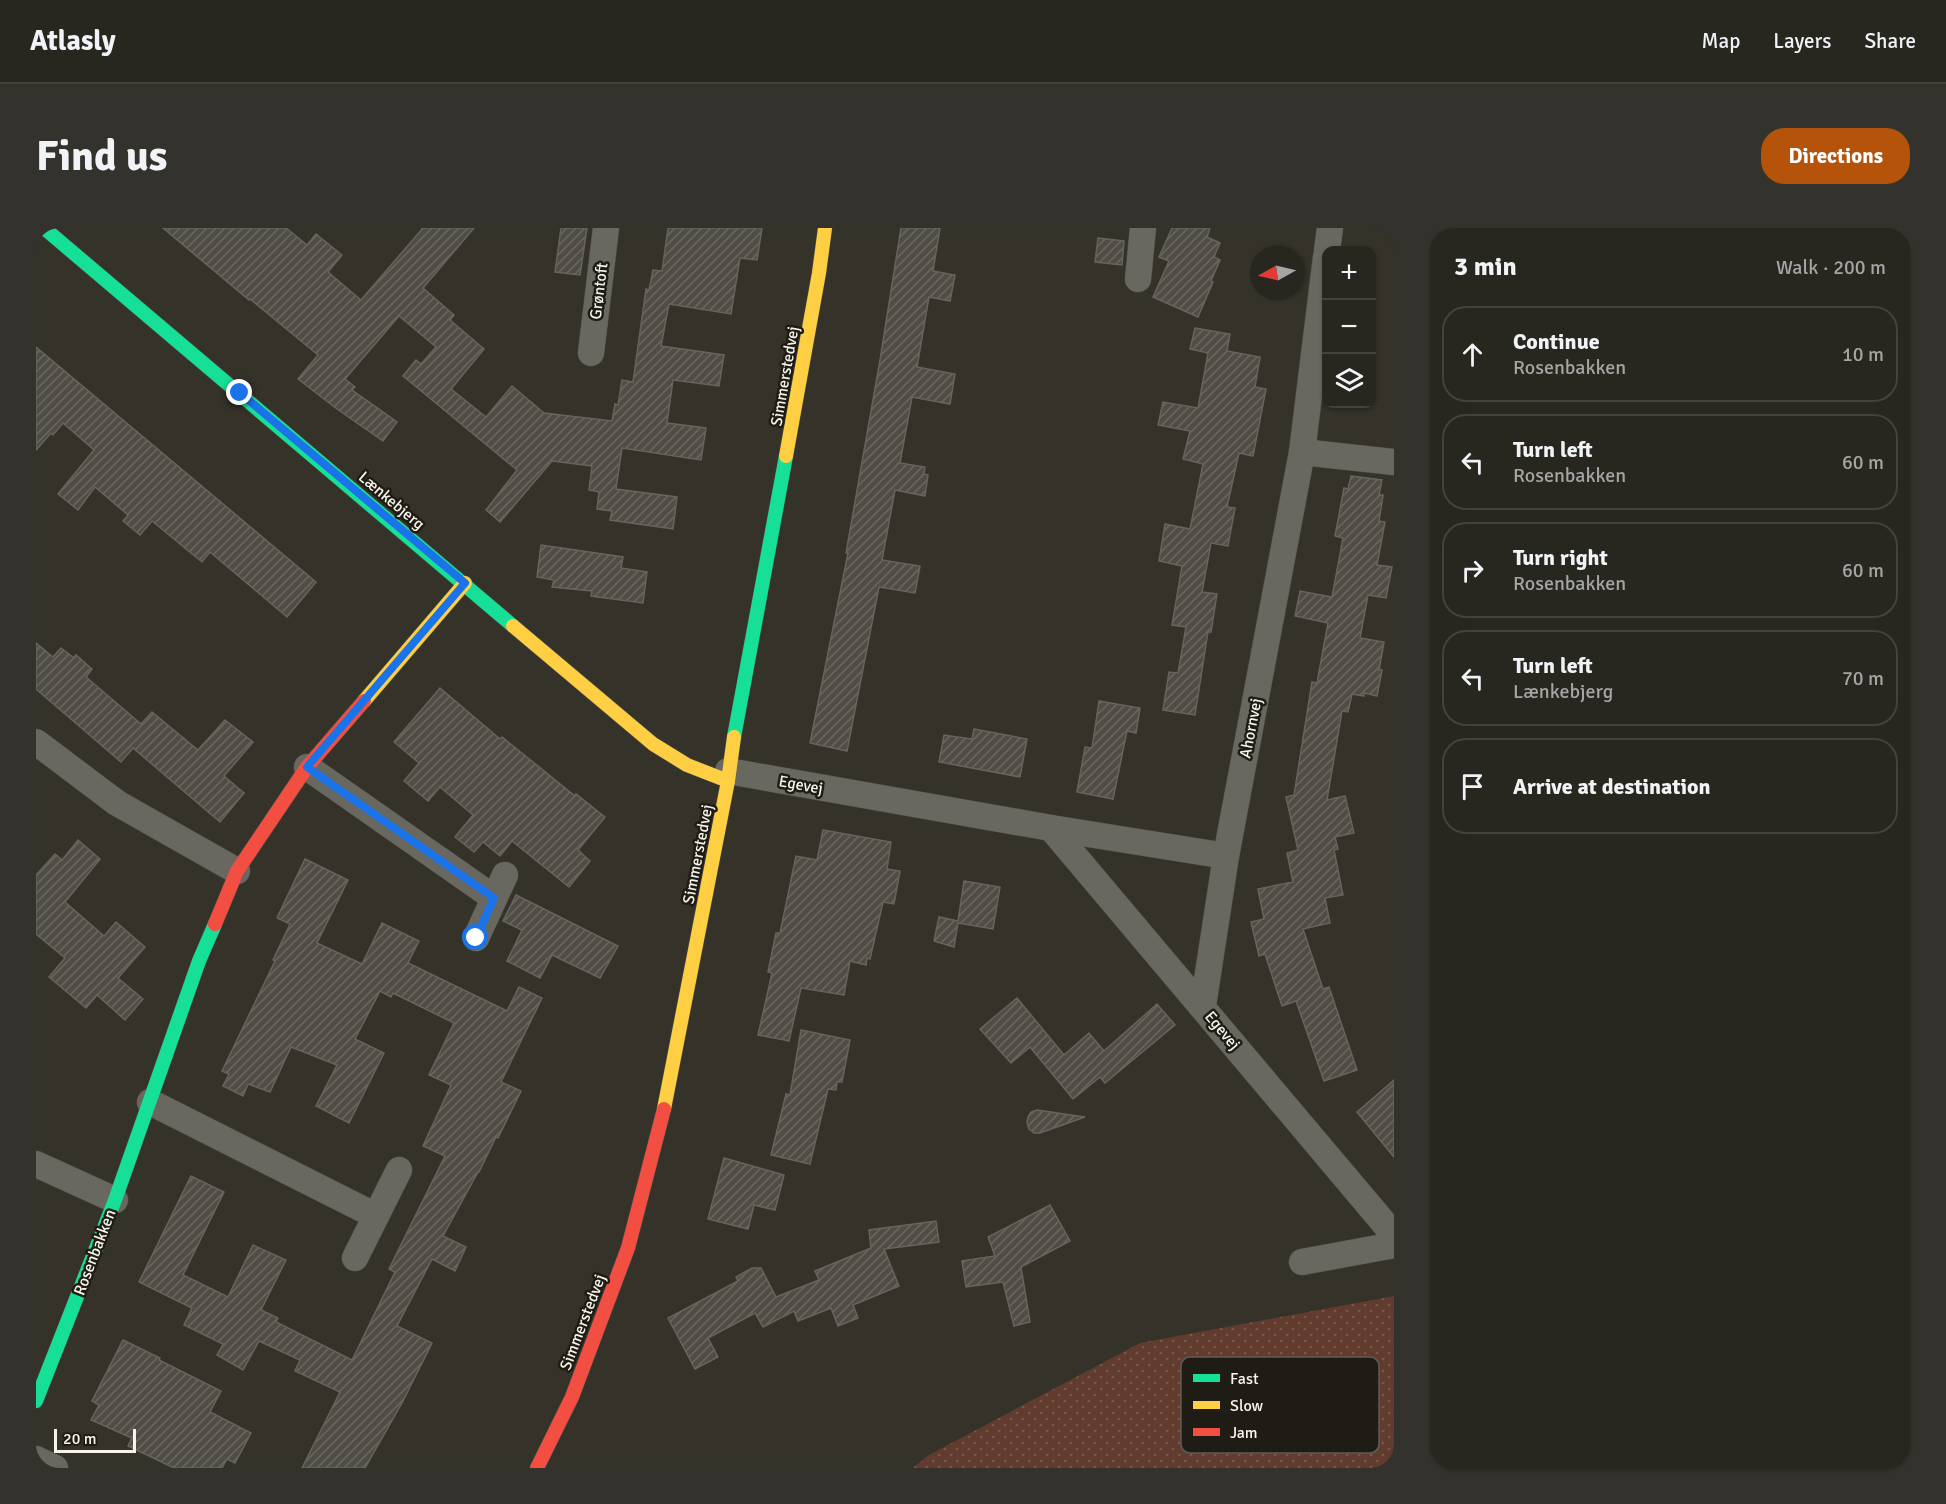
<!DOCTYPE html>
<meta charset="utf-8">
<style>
:root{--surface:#27261f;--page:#33322c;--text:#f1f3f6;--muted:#a4a5a4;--line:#43433d;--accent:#b45309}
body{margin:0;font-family:Signika,sans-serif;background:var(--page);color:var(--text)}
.controls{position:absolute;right:18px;top:18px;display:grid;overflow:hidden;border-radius:12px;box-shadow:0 2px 4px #0004}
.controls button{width:54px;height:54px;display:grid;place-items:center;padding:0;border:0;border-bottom:2px solid var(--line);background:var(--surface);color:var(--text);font:30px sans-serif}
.compass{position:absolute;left:1214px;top:18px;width:54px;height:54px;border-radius:50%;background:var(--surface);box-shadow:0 2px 4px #0004;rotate:262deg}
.scale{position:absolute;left:18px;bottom:15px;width:82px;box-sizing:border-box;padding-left:6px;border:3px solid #f7f5eb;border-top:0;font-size:16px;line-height:21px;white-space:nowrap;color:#f7f5eb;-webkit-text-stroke:4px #1e1c15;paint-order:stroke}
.stop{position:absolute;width:18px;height:18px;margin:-14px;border:4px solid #1a73e8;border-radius:50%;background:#fff}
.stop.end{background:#1a73e8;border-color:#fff;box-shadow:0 2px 6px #0008}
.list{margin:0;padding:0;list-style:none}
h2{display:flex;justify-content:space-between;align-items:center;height:78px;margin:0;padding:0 24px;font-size:26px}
h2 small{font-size:20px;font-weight:400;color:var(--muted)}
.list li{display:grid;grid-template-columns:39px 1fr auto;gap:18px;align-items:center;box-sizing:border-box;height:96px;margin:0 12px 12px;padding:0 12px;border:2px solid var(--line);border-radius:24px}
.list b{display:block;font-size:22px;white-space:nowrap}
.list p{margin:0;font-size:20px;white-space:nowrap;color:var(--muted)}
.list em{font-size:20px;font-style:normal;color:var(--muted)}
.icon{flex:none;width:33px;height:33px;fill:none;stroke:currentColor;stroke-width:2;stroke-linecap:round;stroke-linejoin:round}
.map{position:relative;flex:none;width:1358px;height:1240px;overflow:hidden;border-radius:24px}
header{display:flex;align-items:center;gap:36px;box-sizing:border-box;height:84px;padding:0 30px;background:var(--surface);border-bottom:2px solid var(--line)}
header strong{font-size:28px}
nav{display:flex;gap:33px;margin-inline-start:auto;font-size:21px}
.intro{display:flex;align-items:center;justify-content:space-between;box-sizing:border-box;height:144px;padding:0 36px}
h1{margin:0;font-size:42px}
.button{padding:15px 27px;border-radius:24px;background:var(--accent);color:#fff;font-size:21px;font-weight:700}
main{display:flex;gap:36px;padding:0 36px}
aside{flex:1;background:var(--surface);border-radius:24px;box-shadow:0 2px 4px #0004}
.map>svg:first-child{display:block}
.grass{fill:url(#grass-dots)}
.building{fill:url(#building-hatch);stroke:#67645d;stroke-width:1.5}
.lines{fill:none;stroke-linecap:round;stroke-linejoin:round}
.street-casing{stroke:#4f4e46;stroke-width:27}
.fast-casing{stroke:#4f4e46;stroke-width:15}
.slow-casing{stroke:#4f4e46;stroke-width:15}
.jam-casing{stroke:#4f4e46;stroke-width:15}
.street{stroke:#696860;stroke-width:26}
.fast{stroke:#16e098;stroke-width:14}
.slow{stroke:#ffcf43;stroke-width:14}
.jam{stroke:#f24e42;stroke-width:14}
.route{stroke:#1a73e8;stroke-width:8}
.labels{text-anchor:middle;stroke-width:5;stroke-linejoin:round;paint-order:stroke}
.street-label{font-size:16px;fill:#f7f5eb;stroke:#1e1c15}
.key{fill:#1e1c15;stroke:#5f5d55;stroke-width:1.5}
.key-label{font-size:16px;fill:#f7f5eb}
</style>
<header>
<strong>Atlasly</strong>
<nav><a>Map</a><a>Layers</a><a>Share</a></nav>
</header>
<div class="intro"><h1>Find us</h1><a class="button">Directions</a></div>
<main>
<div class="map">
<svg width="1358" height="1240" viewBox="0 0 1358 1240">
<defs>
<pattern id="grass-dots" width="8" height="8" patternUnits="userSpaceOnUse" patternTransform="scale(1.5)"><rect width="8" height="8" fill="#603b2e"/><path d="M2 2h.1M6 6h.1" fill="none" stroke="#78584c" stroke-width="1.8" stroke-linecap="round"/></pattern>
<pattern id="building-hatch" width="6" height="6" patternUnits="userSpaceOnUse" patternTransform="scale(1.5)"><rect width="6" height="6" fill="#504d46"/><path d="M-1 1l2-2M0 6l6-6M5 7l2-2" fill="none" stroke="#6a6761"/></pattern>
</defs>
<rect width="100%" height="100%" fill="#343229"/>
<path class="grass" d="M1358,1068V1240H877L893,1227L1104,1115Z"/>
<g class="building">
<path d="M127,0H250L271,17L280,6L306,27L292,44L325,72L387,0H438L387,60L418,87L414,92L448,121L415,161L450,189L476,158L508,185L576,193L579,176L582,177L586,152L597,154L610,61L613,62L617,42L626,43L632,0H726L721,32L704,30L695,86L633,76L625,118L688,127L683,158L637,152L631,195L670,200L665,232L586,220L580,261L641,269L637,301L574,292L576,283L561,281L563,264L553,262L556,238L516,233L464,294L450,282L481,242L367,148L380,132L385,136L400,119L363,88L309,151L319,159L316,162L361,194L347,213L301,181L262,151L282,127L214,71L213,72Z"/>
<path d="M525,0H551L544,47L519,44Z"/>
<path d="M865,0H904L897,43L919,47L914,73L893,69L881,139L919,146L914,176L876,169L864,235L889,239L888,246L892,247L889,268L859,262L846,332L884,338L879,365L843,359L811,523L774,515L812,325H810L844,132Z"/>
<path d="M1136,0H1174L1171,9L1184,15L1178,29L1184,32L1175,53L1177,54L1162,89L1117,69L1133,33L1123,29Z"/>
<path d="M1062,10L1088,13L1086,37L1059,34Z"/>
<path d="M1159,100L1194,106L1191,123L1224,129L1219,159L1230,161L1217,228L1203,225L1191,279L1199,280L1192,318L1175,315L1166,364L1181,366L1175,404H1172L1159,487L1127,482L1133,444L1142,445L1150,399L1136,397L1146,338L1123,333L1129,296L1154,301L1167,236L1147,231L1154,203L1122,197L1127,174L1162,180L1172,125L1154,121Z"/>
<path d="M0,119L280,354L251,389L174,324L166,334L116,293L104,307L87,293L92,287L59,259L42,282L22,266L58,222L27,195L17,207L15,205L0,222Z"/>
<path d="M1315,248L1346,252L1343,267H1347L1343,293L1349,294L1341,337L1356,339L1350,370L1332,367L1324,410L1348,414L1343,442H1346L1341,468L1328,465V468L1316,466L1312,484L1306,483L1291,572L1309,568L1318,605L1299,609L1302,621L1298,622L1307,667L1289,670L1294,695L1267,701L1287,761L1293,759L1321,842L1288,853L1260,773L1246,778L1229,726L1223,728L1215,694L1228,691L1222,661L1257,654L1251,625L1262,622L1250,569L1258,567L1276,454L1281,455L1292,395L1259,388L1264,363L1296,369L1307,310L1299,308L1308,260L1312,261Z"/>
<path d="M505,317L587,329L585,340L611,344L607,375L555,368L556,363L516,359L518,352L501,349Z"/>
<path d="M0,415L17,429L25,420L38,430L40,427L56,441L50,449L105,496L116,484L162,522L189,492L217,514L188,548L208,565L184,594L97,520L85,534L0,461Z"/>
<path d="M404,460L464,511L466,509L539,568L540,566L569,589L542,622L554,633L533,659L476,613L464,628L447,614L438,624L419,609L437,587L404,559L392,573L368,553L383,535L358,514Z"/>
<path d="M1063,473L1104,480L1100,505L1091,503L1077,571L1041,564L1049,519L1056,520Z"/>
<path d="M938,501L991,511L984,549L903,534L908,507L936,511Z"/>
<path d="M787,602L855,614L851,641L864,643L858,676L847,674L834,731L831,730L830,737L814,733L808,767L765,760L753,813L722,807L736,745L732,744L740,705H744L760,628L781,632Z"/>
<path d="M42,612L64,631L29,674L68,708L80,694L109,719L82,750L107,771L89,792L61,767L50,780L13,749L29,730L0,706V647L19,626L26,632Z"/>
<path d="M269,631L312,652L281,715L326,736L346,695L383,713L372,735L471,783L483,759L506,770L465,854L485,863L462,910L460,909L443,944H442L407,1008L430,1019L419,1043L396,1031L361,1098L396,1115L366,1175L329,1240H266L304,1164L259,1143L264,1132L223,1113L207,1142L181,1127L187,1116L148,1097L156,1080L103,1054L155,948L188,964L147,1047L192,1069L217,1017L250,1032L225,1082L242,1090L240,1094L316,1132L359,1044L353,1041L409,928L387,918L415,857L393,847L418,795L357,765L355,769L344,763L319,811L348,825L313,895L280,878L301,837L255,819L234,864L212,856L207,868L187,858L193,846L186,843L239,733L237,732L254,696L241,690Z"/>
<path d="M928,653L964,659L957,701L922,695L918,719L898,713L903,689L922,693Z"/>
<path d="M480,667L582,718L564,750L516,727L504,750L471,733L486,702L467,693Z"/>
<path d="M981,770L1028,827L1053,805L1068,823L1121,776L1139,797L1069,855L1064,849L1037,871L994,819L975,835L944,801Z"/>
<path d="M765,802L814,812L806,854H801L800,862L792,861L774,936L735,927L750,866L754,867Z"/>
<path d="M1358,852V929L1321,884Z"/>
<path d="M1001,882L1049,889L1004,905H998L993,901L991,895L992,889L995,884Z"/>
<path d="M688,930L748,947L739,982L718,977L712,1001L672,991Z"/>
<path d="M1014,977L1034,1013L985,1039L994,1094L978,1098L967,1054L930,1059L926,1033L959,1028L952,1009Z"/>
<path d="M900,993L903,1014L848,1021L863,1058L817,1077L822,1090L802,1098L795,1080L762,1093L758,1083L727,1099L719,1085L672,1110L682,1129L659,1141L632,1090L702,1053L700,1049L716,1040H725L740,1069L783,1052L779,1043L835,1020L833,1002Z"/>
<path d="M87,1112L124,1130L123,1132L185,1163L174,1184L215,1205L199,1235L191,1231L186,1240H138L92,1218L96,1210L55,1192L63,1177L56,1173Z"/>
</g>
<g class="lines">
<g class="street-casing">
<g id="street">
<path d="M1291,22L1294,0"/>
<path d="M1102,51L1107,0"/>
<path d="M555,125L570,0"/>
<path d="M1266,224L1358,234"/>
<path d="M0,514L81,575L201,643"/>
<path d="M271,539L458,670"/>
<path d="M692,543L1015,600L1190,628"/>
<path d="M1015,600L1358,1007"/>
<path d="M440,710L469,647"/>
<path d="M1167,778L1190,628L1266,224L1290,29"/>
<path d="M114,874L340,988"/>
<path d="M0,936L79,972"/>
<path d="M319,1030L363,942"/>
<path d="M1266,1034L1358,1017"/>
<path d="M0,1231L19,1240"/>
</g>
</g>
<g class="fast-casing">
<g id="fast">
<path d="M8,0L477,398"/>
<path d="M698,509L750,228"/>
<path d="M0,1173L79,972L163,733L179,696"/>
</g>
</g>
<g class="slow-casing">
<g id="slow">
<path d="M750,228L783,45L789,0"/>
<path d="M477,398L617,516L651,537L692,553"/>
<path d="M328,473L429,355"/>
<path d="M628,881L692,553L698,509"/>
</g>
</g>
<g class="jam-casing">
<g id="jam">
<path d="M179,696L201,643L271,539L328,473"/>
<path d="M501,1240L536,1169L592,1020L628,881"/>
</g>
</g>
<use href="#street" class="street"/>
<use href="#fast" class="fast"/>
<use href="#slow" class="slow"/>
<use href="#jam" class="jam"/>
</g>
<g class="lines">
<path class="route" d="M204,165L429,355L271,539L458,670L440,710"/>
</g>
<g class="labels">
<g class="street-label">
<text transform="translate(562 63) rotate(-83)" y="6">Grøntoft</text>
<text transform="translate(748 148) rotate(-80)" y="6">Simmerstedvej</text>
<text transform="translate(356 272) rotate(40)" y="6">Lænkebjerg</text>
<text transform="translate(1214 500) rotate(-79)" y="6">Ahornvej</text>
<text transform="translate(765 556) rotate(10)" y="6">Egevej</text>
<text transform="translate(661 626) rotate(-79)" y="6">Simmerstedvej</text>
<text transform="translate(1187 802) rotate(50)" y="6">Egevej</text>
<text transform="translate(58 1024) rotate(-69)" y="6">Rosenbakken</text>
<text transform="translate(546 1094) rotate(-69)" y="6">Simmerstedvej</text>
</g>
</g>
<rect x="1145" y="1129" width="198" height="96" rx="9" class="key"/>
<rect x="1157" y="1146" width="27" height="8" fill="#16e098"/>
<rect x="1157" y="1173" width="27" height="8" fill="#ffcf43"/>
<rect x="1157" y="1200" width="27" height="8" fill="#f24e42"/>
<g class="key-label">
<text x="1194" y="1156">Fast</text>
<text x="1194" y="1183">Slow</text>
<text x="1194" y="1210">Jam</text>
</g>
</svg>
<div class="controls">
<button>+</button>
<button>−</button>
<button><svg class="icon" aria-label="layers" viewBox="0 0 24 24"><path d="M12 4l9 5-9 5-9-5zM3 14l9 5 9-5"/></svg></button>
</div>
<svg class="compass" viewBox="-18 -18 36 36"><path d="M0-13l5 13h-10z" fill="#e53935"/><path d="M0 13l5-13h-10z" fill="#a4a5a4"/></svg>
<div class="scale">20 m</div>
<div class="stop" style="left:440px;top:710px"></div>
<div class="stop end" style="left:204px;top:165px"></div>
</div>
<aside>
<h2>3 min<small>Walk · 200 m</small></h2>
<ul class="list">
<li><svg class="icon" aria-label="ahead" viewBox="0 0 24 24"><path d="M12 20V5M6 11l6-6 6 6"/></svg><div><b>Continue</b><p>Rosenbakken</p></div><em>10 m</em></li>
<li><svg class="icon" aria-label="left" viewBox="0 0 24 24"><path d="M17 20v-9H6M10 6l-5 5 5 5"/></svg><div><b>Turn left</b><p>Rosenbakken</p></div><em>60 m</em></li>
<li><svg class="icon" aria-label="right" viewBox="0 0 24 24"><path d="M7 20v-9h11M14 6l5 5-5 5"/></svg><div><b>Turn right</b><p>Rosenbakken</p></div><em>60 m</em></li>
<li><svg class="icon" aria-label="left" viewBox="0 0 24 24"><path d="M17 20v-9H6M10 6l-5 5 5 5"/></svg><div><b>Turn left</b><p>Lænkebjerg</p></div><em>70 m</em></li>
<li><svg class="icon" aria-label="arrive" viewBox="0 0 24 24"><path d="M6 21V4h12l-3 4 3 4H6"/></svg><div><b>Arrive at destination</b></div></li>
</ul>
</aside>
</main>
